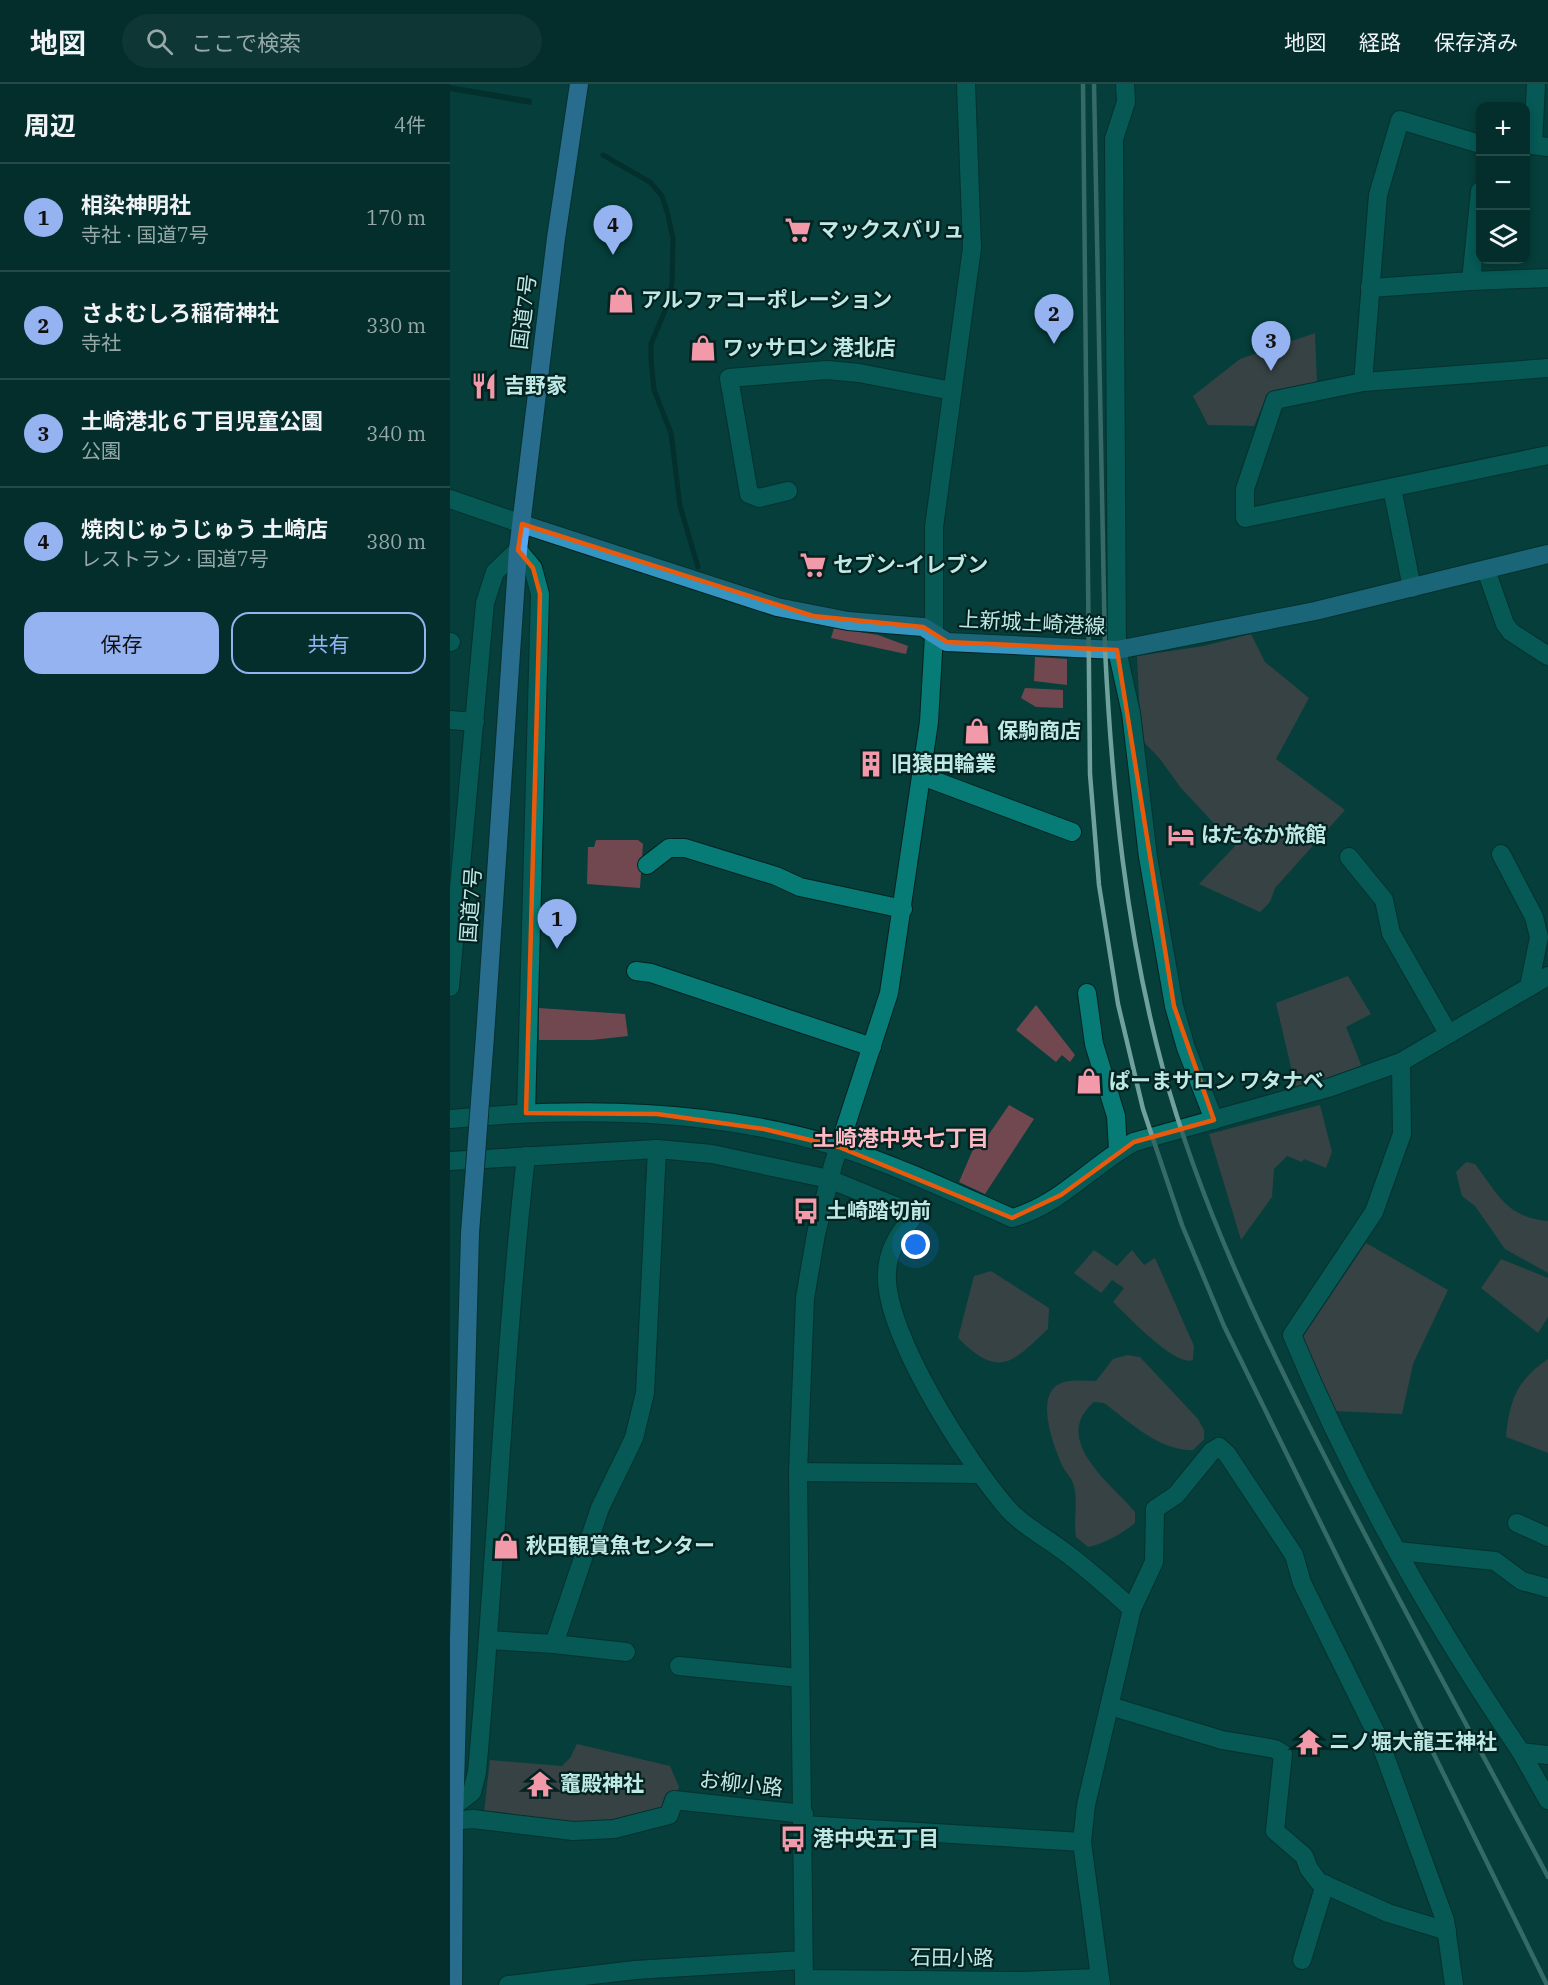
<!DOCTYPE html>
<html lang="ja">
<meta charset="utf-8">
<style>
:root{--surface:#042e2c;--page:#0d3634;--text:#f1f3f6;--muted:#97a8a9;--line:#254a48;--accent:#95b2f1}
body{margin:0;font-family:"IBM Plex Serif","Noto Sans JP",serif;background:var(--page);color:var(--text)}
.controls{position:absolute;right:18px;top:18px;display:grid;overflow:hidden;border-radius:12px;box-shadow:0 3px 9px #0003}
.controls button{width:54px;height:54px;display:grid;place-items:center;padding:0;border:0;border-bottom:2px solid var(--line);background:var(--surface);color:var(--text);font:30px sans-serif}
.you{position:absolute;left:466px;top:1161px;width:21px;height:21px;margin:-15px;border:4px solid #fff;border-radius:50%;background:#1a73e8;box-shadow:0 0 0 9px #1a73e833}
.badge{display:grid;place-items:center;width:39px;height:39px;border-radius:50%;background:var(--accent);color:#111;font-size:20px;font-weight:700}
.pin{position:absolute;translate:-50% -50px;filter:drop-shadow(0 2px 3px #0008)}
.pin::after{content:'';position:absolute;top:32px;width:21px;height:18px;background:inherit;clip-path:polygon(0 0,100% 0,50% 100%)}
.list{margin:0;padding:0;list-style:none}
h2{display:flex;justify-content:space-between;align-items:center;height:78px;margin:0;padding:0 24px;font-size:26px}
h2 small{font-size:20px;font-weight:400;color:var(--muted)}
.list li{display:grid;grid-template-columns:39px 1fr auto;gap:18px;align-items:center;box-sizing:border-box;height:108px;padding:0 24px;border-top:2px solid var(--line)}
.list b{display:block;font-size:22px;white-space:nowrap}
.list p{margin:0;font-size:20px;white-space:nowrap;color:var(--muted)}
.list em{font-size:20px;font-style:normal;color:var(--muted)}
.actions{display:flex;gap:12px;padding:18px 24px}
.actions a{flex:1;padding:14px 0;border:2px solid var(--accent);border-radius:18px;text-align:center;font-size:21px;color:var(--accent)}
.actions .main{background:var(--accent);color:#111}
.icon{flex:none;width:33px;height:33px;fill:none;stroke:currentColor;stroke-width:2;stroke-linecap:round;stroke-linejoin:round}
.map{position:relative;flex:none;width:1098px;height:1901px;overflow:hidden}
header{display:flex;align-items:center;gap:36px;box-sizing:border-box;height:84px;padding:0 30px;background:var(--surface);border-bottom:2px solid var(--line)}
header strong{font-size:28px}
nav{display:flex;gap:33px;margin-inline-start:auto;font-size:21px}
.search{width:420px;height:54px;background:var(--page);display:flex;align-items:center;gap:15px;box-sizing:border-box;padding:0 21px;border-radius:33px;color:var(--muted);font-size:22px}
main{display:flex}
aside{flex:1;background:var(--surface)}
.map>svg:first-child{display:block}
.green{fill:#71484f}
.water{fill:#021e1c}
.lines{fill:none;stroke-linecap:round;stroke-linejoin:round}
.stream{stroke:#021e1c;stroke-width:5}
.minor-casing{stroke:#032220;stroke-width:20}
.major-casing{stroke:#032220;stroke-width:20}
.highway-casing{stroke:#032220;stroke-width:20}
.minor{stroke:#077b75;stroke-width:18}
.major{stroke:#3495c0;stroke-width:18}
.highway{stroke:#52a6f2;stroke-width:18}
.rail{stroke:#70a19d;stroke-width:4.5}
.highway-bridge-casing{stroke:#032220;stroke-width:20;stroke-linecap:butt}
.highway-bridge{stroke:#52a6f2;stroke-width:18}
.marked{fill:none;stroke:#e8590c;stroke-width:4.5;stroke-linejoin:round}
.labels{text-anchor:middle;stroke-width:4.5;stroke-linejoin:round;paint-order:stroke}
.poi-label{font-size:21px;font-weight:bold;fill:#bee9e5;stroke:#032220;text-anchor:start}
.street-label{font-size:21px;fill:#bee9e5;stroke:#032220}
.neighbourhood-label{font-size:22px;font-weight:bold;fill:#febac5;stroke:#032220}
</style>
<header>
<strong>地図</strong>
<div class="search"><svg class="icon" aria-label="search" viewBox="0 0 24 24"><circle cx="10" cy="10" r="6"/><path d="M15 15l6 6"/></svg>ここで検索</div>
<nav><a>地図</a><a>経路</a><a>保存済み</a></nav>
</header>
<main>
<aside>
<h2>周辺<small>4件</small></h2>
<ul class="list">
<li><span class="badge">1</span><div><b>相染神明社</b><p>寺社 · 国道7号</p></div><em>170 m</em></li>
<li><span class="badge">2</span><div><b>さよむしろ稲荷神社</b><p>寺社</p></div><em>330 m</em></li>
<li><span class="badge">3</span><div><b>土崎港北６丁目児童公園</b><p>公園</p></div><em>340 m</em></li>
<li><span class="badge">4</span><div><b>焼肉じゅうじゅう 土崎店</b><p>レストラン · 国道7号</p></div><em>380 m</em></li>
</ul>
<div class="actions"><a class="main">保存</a><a>共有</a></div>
</aside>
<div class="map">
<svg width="1098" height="1901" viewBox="0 0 1098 1901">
<rect width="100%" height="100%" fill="#063e3a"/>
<g class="green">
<path d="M865,249L867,299L817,311L804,342L758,341L743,312L790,275Z"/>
<path d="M384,544L428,551L458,562L456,570L381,554Z"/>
<path d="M801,550L815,578L859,614L826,675L895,726L825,804L820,818L810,828L749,800L785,762L731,704L710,675L691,655L687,572L754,562Z"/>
<path d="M585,573L617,575V601L584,597Z"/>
<path d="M575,604L613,606V624L586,623L571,614Z"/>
<path d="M146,756H188L193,760L190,804L137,800L138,763H144Z"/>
<path d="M898,892L921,930L896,943L912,983L846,1005L826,919Z"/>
<path d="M586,921L625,971L620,978L612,971L606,978L566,946Z"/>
<path d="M89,924L175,930L178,952L142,956H89Z"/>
<path d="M559,1021L584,1035L535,1110L509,1098L530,1049L537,1053Z"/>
<path d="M870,1021L882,1068L876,1084L854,1075L852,1078L837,1072L824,1085L822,1113L791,1156L759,1050Z"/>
<path d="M1016,1078L1025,1080C1047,1109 1057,1134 1098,1137V1189L1055,1165L1025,1122L1012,1112L1006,1088Z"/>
<path d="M916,1159L998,1206L963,1280L952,1330L884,1327L852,1254Z"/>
<path d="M644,1166L667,1182L682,1166L694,1181L705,1174L744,1262L743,1276C725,1283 677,1231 663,1218L674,1204L662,1196L651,1209L624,1189Z"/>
<path d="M1051,1175L1098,1194V1233L1088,1249L1031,1204Z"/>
<path d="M541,1187L599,1224L598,1245C562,1279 549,1295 508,1254L524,1192Z"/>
<path d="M677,1271L690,1273L748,1335L754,1346V1355L743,1366C709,1367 680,1338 654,1319L644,1318C600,1356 661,1399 685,1428V1439C673,1449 654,1460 638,1463L626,1453C623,1434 629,1418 623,1399C621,1393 616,1389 613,1383C603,1361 580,1302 619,1297C628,1296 637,1297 646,1297L663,1275Z"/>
<path d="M1098,1275V1369L1056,1353C1059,1317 1067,1296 1098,1275Z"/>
<path d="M127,1660L220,1682L229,1703L219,1731L171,1743L34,1729L40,1676L112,1682L120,1674Z"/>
</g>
<path class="water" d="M0,1L82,15L81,21L0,7Z"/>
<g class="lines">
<path class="stream" d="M153,71L200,98L212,112L218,131L223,155L222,199L219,217L201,260V275L204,306L221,349L230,422L248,483"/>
<g class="minor-casing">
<g id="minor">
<path d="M675,0L676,18L664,55L667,566L681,629L698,773L724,922L736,964L764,1036"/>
<path d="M1086,0L1083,61L1098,63"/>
<path d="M1030,60L950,36L928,111L913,298L825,316L795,405V434L1098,371"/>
<path d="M1021,197L1098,194"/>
<path d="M920,204L1021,197L1030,107"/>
<path d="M913,298L1098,284"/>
<path d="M942,404L962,504"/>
<path d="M338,407L309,414L299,410L279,294L377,286L409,289L502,307"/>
<path d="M0,415L72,440"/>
<path d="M1036,486L1055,540L1061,548L1098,572"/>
<path d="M0,558H1"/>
<path d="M0,636L25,638"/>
<path d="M472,692L622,748"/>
<path d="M1051,770L1084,833L1089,853L1079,903"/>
<path d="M899,773L934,816L941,849L998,949"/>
<path d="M197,781L219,764H235L326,792L350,803L453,825"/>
<path d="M186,887L201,889L422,963"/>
<path d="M0,903L35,519L45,488L68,466L83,484L90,510L76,1029"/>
<path d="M637,909L644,960L666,1032L668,1066"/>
<path d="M951,978L952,1050L924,1128L842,1251C903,1398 982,1537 1071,1668L1098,1671"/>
<path d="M0,1035C129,1023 264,1024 389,1063C448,1082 505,1109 562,1134C610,1121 642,1081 684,1058L881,1003L951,978L1098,892"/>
<path d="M0,1077L207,1065L262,1070L379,1095L460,1128L461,1136C447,1151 438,1167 437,1188C433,1248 518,1379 558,1425C572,1441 595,1453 612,1466C637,1484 659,1504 682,1525"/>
<path d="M348,1388L530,1390"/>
<path d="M1067,1439L1098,1453"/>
<path d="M948,1467L1045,1477L1072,1497L1098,1504"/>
<path d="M39,1556L104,1560L150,1424L184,1354L195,1309L207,1065"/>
<path d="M104,1560L176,1568"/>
<path d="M229,1582L349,1594"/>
<path d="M660,1622L772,1656L825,1665L833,1670L825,1747L854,1772L859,1785L869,1798L938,1829L997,1847"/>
<path d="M1071,1668L1098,1716"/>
<path d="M0,1716L5,1721L22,1708L27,1688C46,1483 53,1276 76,1072"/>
<path d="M0,1737L23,1735L123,1747L164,1745L219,1731L224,1716L354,1730"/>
<path d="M354,1741L632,1758"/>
<path d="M852,1876L875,1800"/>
<path d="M354,1895L571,1897L649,1894"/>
<path d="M58,1901L185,1886L353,1876"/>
<path d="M354,1901L348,1388L355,1214L366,1150L383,1081L439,909L479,638L484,551V443L522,164L516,0"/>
<path d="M651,1901L632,1758L636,1721L682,1525L704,1478L705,1425L726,1411L762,1367L769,1363L777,1370L844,1471L852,1499L928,1653L995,1836L1004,1901"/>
</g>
</g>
<g class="major-casing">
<path id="major" d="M72,440L327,523L398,537L473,543L497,558L667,566L865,527L1098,470"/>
</g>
<g class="highway-casing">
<g id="highway">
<path d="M35,952L68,466L106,154L129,0"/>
<path d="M3,1901L4,1738L20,1149"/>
</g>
</g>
<use href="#minor" class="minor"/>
<use href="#major" class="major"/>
<use href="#highway" class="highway"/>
<g class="rail">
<path d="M633,0L640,690L649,801L668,920L693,1025L732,1141L774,1242L1097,1901"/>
<path d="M644,0L655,565C662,707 676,848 713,985C750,1121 810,1245 874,1371C946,1513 1023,1652 1098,1793"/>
</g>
<g class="highway-bridge-casing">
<path id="highway-bridge" d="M20,1149L35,952"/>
</g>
<use href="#highway-bridge" class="highway-bridge"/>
</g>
<path d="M0 0H1098V1901H0ZM72,440L363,532L473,543L497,558L667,566L724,922L764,1036L684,1058L611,1111L562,1134L389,1063L314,1045L207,1030L76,1029L90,510L83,484L68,466Z" fill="#063e3a" fill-opacity=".55" fill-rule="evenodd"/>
<path class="marked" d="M72,440L363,532L473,543L497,558L667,566L724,922L764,1036L684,1058L611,1111L562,1134L389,1063L314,1045L207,1030L76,1029L90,510L83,484L68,466Z"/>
<defs>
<g id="supermarket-bare" transform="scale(2.07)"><path d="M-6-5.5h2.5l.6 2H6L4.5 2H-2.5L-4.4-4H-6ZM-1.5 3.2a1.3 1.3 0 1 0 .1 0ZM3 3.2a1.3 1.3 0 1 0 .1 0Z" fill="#f39aaa" stroke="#032220" stroke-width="2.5" paint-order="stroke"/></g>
<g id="shop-bare" transform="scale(2.07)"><path d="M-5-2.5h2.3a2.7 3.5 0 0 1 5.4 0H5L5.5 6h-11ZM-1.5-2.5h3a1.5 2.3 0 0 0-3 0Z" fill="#f39aaa" stroke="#032220" stroke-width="2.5" paint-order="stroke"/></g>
<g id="restaurant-bare" transform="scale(2.07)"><path d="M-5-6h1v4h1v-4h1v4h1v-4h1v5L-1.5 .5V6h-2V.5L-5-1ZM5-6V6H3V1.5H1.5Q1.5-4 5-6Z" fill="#f39aaa" stroke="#032220" stroke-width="2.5" paint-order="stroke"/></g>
<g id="building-bare" transform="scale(2.07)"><path d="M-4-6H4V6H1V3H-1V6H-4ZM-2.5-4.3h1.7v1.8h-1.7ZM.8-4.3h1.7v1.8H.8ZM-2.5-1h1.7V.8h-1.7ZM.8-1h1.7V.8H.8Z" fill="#f39aaa" stroke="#032220" stroke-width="2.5" paint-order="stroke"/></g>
<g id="hotel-bare" transform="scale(2.07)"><path d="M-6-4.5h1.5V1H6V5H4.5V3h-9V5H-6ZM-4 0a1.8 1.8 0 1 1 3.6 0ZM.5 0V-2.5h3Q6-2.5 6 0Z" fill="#f39aaa" stroke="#032220" stroke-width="2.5" paint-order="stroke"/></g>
<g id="bus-bare" transform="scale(2.07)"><path d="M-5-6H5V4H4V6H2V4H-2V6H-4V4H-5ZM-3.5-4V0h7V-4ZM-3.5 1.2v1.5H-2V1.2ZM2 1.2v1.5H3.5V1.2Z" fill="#f39aaa" stroke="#032220" stroke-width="2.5" paint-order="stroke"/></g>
<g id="temple-bare" transform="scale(2.07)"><path d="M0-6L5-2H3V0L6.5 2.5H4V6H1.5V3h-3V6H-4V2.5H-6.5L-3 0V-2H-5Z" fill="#f39aaa" stroke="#032220" stroke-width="2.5" paint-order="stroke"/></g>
</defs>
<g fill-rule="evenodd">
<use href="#supermarket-bare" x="348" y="146"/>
<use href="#shop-bare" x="171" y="216"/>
<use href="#shop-bare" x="253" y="264"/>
<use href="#restaurant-bare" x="34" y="302"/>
<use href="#supermarket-bare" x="363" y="481"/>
<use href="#shop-bare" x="527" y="647"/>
<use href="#building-bare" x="421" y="680"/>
<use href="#hotel-bare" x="731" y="751"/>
<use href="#shop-bare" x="639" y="997"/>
<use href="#bus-bare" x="356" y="1127"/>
<use href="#shop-bare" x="56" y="1462"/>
<use href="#temple-bare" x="859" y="1658"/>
<use href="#temple-bare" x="90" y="1700"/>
<use href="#bus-bare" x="343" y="1755"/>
</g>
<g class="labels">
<g class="poi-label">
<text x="368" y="153">マックスバリュ</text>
<text x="191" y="223">アルファコーポレーション</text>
<text x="273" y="271">ワッサロン 港北店</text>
<text x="54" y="309">吉野家</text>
<text x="383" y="488">セブン-イレブン</text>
<text x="547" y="654">保駒商店</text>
<text x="441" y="687">旧猿田輪業</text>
<text x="751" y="758">はたなか旅館</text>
<text x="659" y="1004">ぱーまサロン ワタナベ</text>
<text x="376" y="1134">土崎踏切前</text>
<text x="76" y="1469">秋田観賞魚センター</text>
<text x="879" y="1665">ニノ堀大龍王神社</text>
<text x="110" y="1707">竈殿神社</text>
<text x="363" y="1762">港中央五丁目</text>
</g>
<g class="street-label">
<text transform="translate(74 228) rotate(-83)" y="7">国道7号</text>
<text transform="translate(582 539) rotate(3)" y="7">上新城土崎港線</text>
<text transform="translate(21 821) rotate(-86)" y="7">国道7号</text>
<text transform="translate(291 1700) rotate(6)" y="7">お柳小路</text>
<text transform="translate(502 1874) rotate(1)" y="7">石田小路</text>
</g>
<g class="neighbourhood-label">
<text x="451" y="1062">土崎港中央七丁目</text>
</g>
</g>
</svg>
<div class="controls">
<button>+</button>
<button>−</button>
<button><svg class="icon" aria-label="layers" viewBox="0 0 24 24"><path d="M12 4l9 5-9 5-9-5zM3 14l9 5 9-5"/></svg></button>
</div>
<div class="you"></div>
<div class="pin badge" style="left:107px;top:865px">1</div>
<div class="pin badge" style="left:604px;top:260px">2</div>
<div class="pin badge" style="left:821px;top:287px">3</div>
<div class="pin badge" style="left:163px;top:171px">4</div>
</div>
</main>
